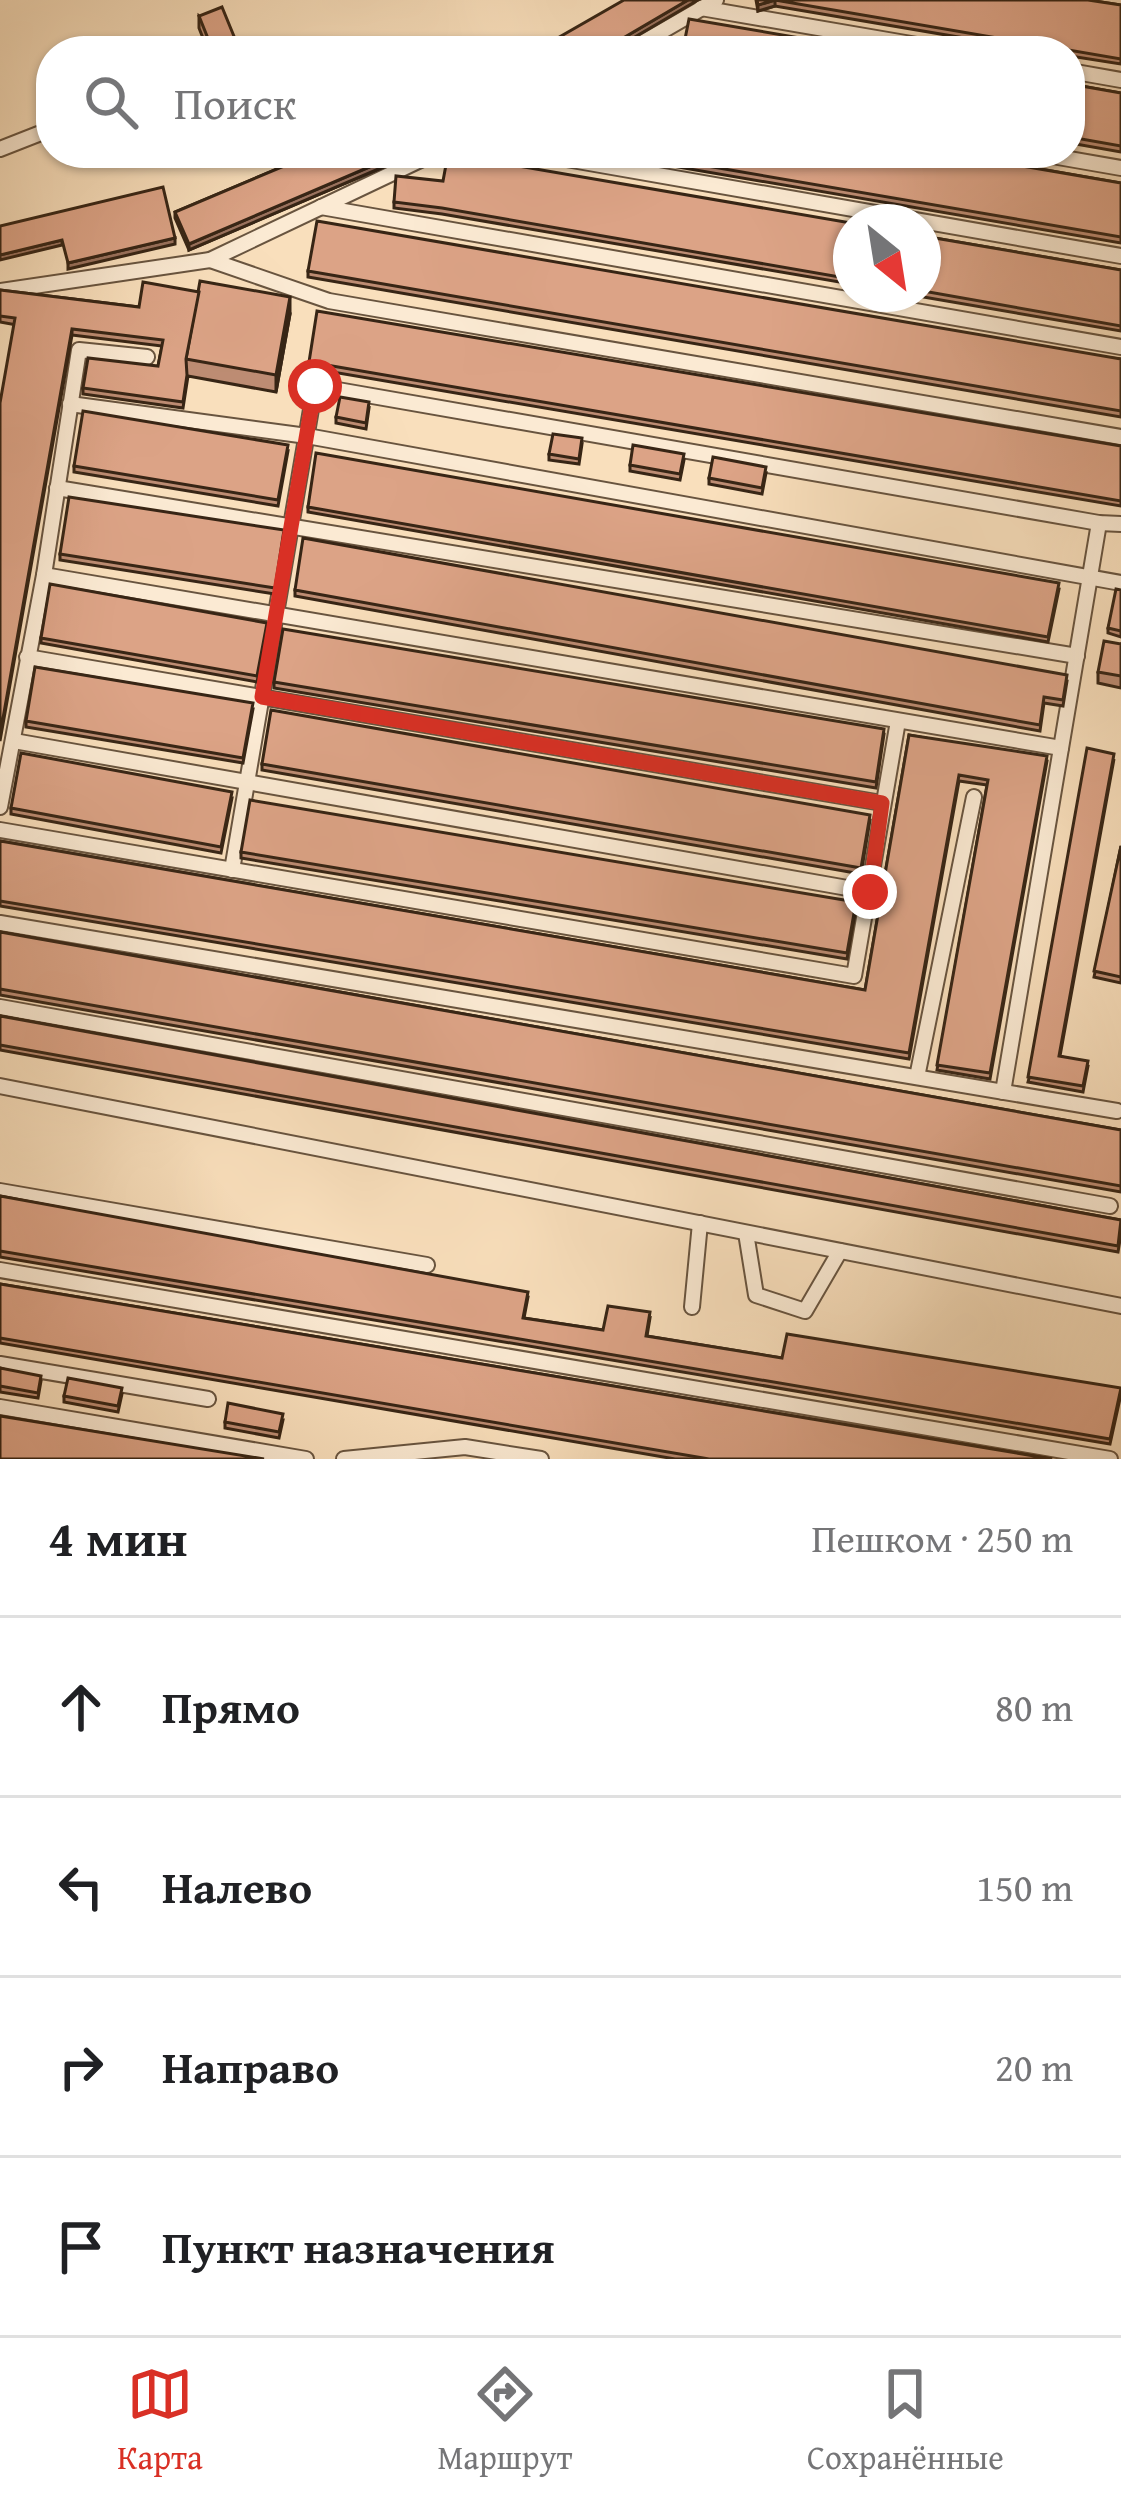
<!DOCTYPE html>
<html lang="ru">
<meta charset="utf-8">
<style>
:root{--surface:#fff;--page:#f6f6f6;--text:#202124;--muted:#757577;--line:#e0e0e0;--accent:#d93025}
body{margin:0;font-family:"Gentium Book Plus",serif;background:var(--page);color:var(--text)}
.compass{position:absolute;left:833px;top:204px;width:108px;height:108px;border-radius:50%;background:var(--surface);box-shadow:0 3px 9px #0004;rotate:150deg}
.stop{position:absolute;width:36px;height:36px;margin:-27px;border:9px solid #d93025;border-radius:50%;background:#fff}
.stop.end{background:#d93025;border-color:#fff;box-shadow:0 3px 12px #0008}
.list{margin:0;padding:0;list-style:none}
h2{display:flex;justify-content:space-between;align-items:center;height:156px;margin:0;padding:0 48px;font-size:51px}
h2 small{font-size:39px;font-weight:400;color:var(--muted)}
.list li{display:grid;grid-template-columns:78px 1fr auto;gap:36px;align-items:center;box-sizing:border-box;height:180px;padding:0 48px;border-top:3px solid var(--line)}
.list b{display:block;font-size:45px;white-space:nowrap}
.list em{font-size:39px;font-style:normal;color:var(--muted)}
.icon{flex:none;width:66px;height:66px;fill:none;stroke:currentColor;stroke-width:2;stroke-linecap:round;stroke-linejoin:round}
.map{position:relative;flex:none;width:1121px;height:1459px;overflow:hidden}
.search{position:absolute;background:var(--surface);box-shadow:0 3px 9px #0004;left:36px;right:36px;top:36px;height:132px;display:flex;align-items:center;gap:30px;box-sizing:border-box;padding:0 42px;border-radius:48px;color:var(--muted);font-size:45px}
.sheet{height:876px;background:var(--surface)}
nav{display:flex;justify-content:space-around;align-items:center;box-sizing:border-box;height:168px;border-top:3px solid var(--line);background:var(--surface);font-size:33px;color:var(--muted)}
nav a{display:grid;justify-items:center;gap:6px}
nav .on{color:var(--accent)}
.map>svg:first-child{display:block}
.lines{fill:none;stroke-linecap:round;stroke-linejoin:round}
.lane-casing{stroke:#68543f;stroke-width:18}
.lane{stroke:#fbead3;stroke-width:14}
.wall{fill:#bd8c73;stroke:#372515;stroke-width:3}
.shaded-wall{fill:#9a725e;stroke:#372515;stroke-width:3}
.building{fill:#dca386;stroke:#372515;stroke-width:3}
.route{stroke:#d93025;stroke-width:15}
</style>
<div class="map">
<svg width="1121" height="1459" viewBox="0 0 1121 1459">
<rect width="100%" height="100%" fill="#f9dfbc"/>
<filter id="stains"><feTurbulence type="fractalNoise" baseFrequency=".00167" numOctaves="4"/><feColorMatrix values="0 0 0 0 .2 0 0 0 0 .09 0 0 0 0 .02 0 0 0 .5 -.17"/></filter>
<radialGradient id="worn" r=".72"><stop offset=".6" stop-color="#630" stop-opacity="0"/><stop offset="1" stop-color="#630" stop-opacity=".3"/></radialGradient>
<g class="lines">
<g class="lane-casing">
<g id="lane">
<path d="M701,8L952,51"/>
<path d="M628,51L716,0"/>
<path d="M1070,71L1121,80"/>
<path d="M0,149L51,129"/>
<path d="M532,153L1121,256"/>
<path d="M1035,153L1121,168"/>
<path d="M321,207L1121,347"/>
<path d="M210,260L329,301L1121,437"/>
<path d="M0,291L210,260L435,153"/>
<path d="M70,404L307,436L1121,583"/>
<path d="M57,488L1077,656"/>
<path d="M44,575L1061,748"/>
<path d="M27,657L882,803"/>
<path d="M14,741L870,892"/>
<path d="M0,807L44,575L79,350L147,357"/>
<path d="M0,830L854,976L898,721"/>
<path d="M232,870L315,386L1099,523L1121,524"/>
<path d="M0,923L1117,1111"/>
<path d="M0,1007L1110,1206"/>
<path d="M917,1077L974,797"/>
<path d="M0,1086L1121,1306"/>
<path d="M1003,1092L1099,523"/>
<path d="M0,1191L427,1265"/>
<path d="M746,1233L756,1295L805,1311L840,1251"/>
<path d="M0,1270L1110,1459"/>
<path d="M692,1307L700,1223"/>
<path d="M0,1364L208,1399"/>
<path d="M0,1407L306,1459"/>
<path d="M344,1459L465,1447L541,1459"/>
</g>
</g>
<use href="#lane" class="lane"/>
</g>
<g class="wall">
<path d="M756,0H1088L1121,5V64L1070,56V51H1041L775,6L758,11Z"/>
<path d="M199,16L240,51H208L199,28Z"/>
<path d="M1070,84L1121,93V152L1070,143Z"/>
<path d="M315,153H416L189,250L175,218V212Z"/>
<path d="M597,153H947L1121,183V243Z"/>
<path d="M394,202L851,223V284L442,214L394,208Z"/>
<path d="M923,236L1121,270V331L906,294H923Z"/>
<path d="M308,271L1121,359V417L308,277Z"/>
<path d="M0,290L139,307L290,314L276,392L188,376L183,408L83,394V388L158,366L162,346L72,335L0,322Z"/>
<path d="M309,362L1121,446V506L309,368Z"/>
<path d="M369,408L366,429L336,423V417Z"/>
<path d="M582,444L579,464L549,460V454Z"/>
<path d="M288,451L278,506L74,472V466Z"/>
<path d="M684,460L680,480L630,471V465Z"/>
<path d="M766,473L762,494L709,484V478Z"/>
<path d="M308,507L1059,589L1048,642L308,512Z"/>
<path d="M284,536L275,594L60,560V554Z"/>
<path d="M295,590L1067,681L1063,706L1044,703L1040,731L295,596Z"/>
<path d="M1121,590V637L1108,633V628Z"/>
<path d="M267,629L257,682L41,643V638Z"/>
<path d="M1121,644V688L1098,683V672Z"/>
<path d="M274,682L884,734L876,788L274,688Z"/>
<path d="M253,709L243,763L26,727V721Z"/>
<path d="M909,735L1047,761L990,1079L937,1070L987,785L959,781L909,1059L0,906V841L865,990Z"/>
<path d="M1114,759L1060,1056L1088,1066L1083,1092L1028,1082Z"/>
<path d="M262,764L870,820L861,874L262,770Z"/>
<path d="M232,798L221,853L11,814V808Z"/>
<path d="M1121,846V983L1094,977Z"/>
<path d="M241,852L856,908L847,959L241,858Z"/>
<path d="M0,932L1121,1130V1192L0,995Z"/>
<path d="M0,1016L1121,1220V1234L1118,1252L0,1050Z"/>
<path d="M0,1196L528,1297L524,1318L603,1330L650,1318L647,1336L782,1358L1121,1394L1110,1444L0,1257Z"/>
<path d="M0,1284L1052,1459H675L0,1343Z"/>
<path d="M0,1368L41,1381L38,1398L0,1392Z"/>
<path d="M122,1394L118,1412L64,1402V1396Z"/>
<path d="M283,1420L279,1438L225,1428V1422Z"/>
</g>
<g class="shaded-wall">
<path d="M688,0H698L611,51H601Z"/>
<path d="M775,0V6L758,11V5Z"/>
<path d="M402,153H416L189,250V244Z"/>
<path d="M175,238V244L68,269V263Z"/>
<path d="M62,240V245L0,260V255Z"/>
<path d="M290,297V314L276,392V375Z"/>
<path d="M72,329V335L0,741V735Z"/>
</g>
<g class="building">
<path d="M624,0H688L601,51H535Z"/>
<path d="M757,0H1088L1121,5V59L775,0L758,5Z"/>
<path d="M222,7L240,51H213L199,16Z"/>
<path d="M689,19L876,51H665L666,41L684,44Z"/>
<path d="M1070,84L1121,93V146L1070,137Z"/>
<path d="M315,153H402L189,244L175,212Z"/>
<path d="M631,153H947L1121,183V237Z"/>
<path d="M448,154L851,223V279L442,208L394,202L396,176L443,181Z"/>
<path d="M163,187L175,238L68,263L62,240L0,255V226Z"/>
<path d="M317,221L1121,359V411L308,271Z"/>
<path d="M923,236L1121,270V326L923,291Z"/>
<path d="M200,281L290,297L276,375L186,359Z"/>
<path d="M143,282L199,292L186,359L187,375L183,402L83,388L88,358L158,366L163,340L72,329L0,735V403L15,318L0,316V290L139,307Z"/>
<path d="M317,311L1121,446V501L309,362Z"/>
<path d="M340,397L369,402L366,423L336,417Z"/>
<path d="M83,411L288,445L278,500L74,466Z"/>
<path d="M553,434L582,438L579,459L549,454Z"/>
<path d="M633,445L684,454L680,474L630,465Z"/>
<path d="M316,453L1059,583L1048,637L308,507Z"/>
<path d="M713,457L766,467L762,488L709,478Z"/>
<path d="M69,497L284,530L275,588L60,554Z"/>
<path d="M303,538L1067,675L1063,700L1044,697L1040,725L295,590Z"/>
<path d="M50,584L267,623L257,676L41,638Z"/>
<path d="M1116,589L1121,590V631L1108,628Z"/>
<path d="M283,629L884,729L876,782L274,682Z"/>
<path d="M1104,641L1121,644V676L1098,672Z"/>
<path d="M35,667L253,703L243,758L26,721Z"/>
<path d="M271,710L870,815L861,868L262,764Z"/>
<path d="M909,735L1047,756L990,1073L937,1065L988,780L959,775L909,1053L0,901V841L865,990Z"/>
<path d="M1087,748L1114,754L1059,1056L1088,1061L1083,1086L1028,1077Z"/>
<path d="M21,753L232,792L221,847L11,808Z"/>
<path d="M250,800L856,902L847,953L241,852Z"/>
<path d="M1121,846V977L1094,971Z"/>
<path d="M0,932L1121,1130V1186L0,989Z"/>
<path d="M0,1016L1121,1220L1118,1246L0,1045Z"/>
<path d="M0,1196L528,1292L523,1318L603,1330L608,1306L650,1312L646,1336L782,1358L787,1334L1121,1388L1110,1439L0,1251Z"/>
<path d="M0,1284L1052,1459H709L0,1338Z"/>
<path d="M0,1368L41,1376L38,1393L0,1386Z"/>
<path d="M68,1378L122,1388L118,1406L64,1396Z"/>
<path d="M228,1403L283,1414L279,1432L225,1422Z"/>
<path d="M0,1416L264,1459H0Z"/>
</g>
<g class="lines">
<path class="route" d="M315,386L262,697L882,803L870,892"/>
</g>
<rect width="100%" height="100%" filter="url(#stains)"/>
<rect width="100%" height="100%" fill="url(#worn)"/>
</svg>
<svg class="compass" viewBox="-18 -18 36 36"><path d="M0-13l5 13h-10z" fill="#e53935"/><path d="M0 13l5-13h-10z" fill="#757577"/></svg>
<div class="stop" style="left:315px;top:386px"></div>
<div class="stop end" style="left:870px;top:892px"></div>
<div class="search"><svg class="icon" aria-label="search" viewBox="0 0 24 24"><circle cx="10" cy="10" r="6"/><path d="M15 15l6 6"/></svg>Поиск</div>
</div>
<section class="sheet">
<h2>4 мин<small>Пешком · 250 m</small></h2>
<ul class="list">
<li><svg class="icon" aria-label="ahead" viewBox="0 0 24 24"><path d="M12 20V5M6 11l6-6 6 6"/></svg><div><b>Прямо</b></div><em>80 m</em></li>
<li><svg class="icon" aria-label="left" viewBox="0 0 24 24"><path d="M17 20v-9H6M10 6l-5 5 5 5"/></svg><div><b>Налево</b></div><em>150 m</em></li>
<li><svg class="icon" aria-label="right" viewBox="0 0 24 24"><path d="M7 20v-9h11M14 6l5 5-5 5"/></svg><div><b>Направо</b></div><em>20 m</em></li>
<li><svg class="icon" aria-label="arrive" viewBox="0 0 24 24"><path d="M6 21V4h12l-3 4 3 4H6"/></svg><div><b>Пункт назначения</b></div></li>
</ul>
</section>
<nav>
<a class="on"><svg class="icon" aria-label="map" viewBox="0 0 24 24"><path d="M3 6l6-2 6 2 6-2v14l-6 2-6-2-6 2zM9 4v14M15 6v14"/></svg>Карта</a>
<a><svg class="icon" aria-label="directions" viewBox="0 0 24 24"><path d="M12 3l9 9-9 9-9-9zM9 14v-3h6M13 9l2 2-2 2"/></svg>Маршрут</a>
<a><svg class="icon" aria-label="saved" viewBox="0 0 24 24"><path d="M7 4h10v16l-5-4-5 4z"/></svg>Сохранённые</a>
</nav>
